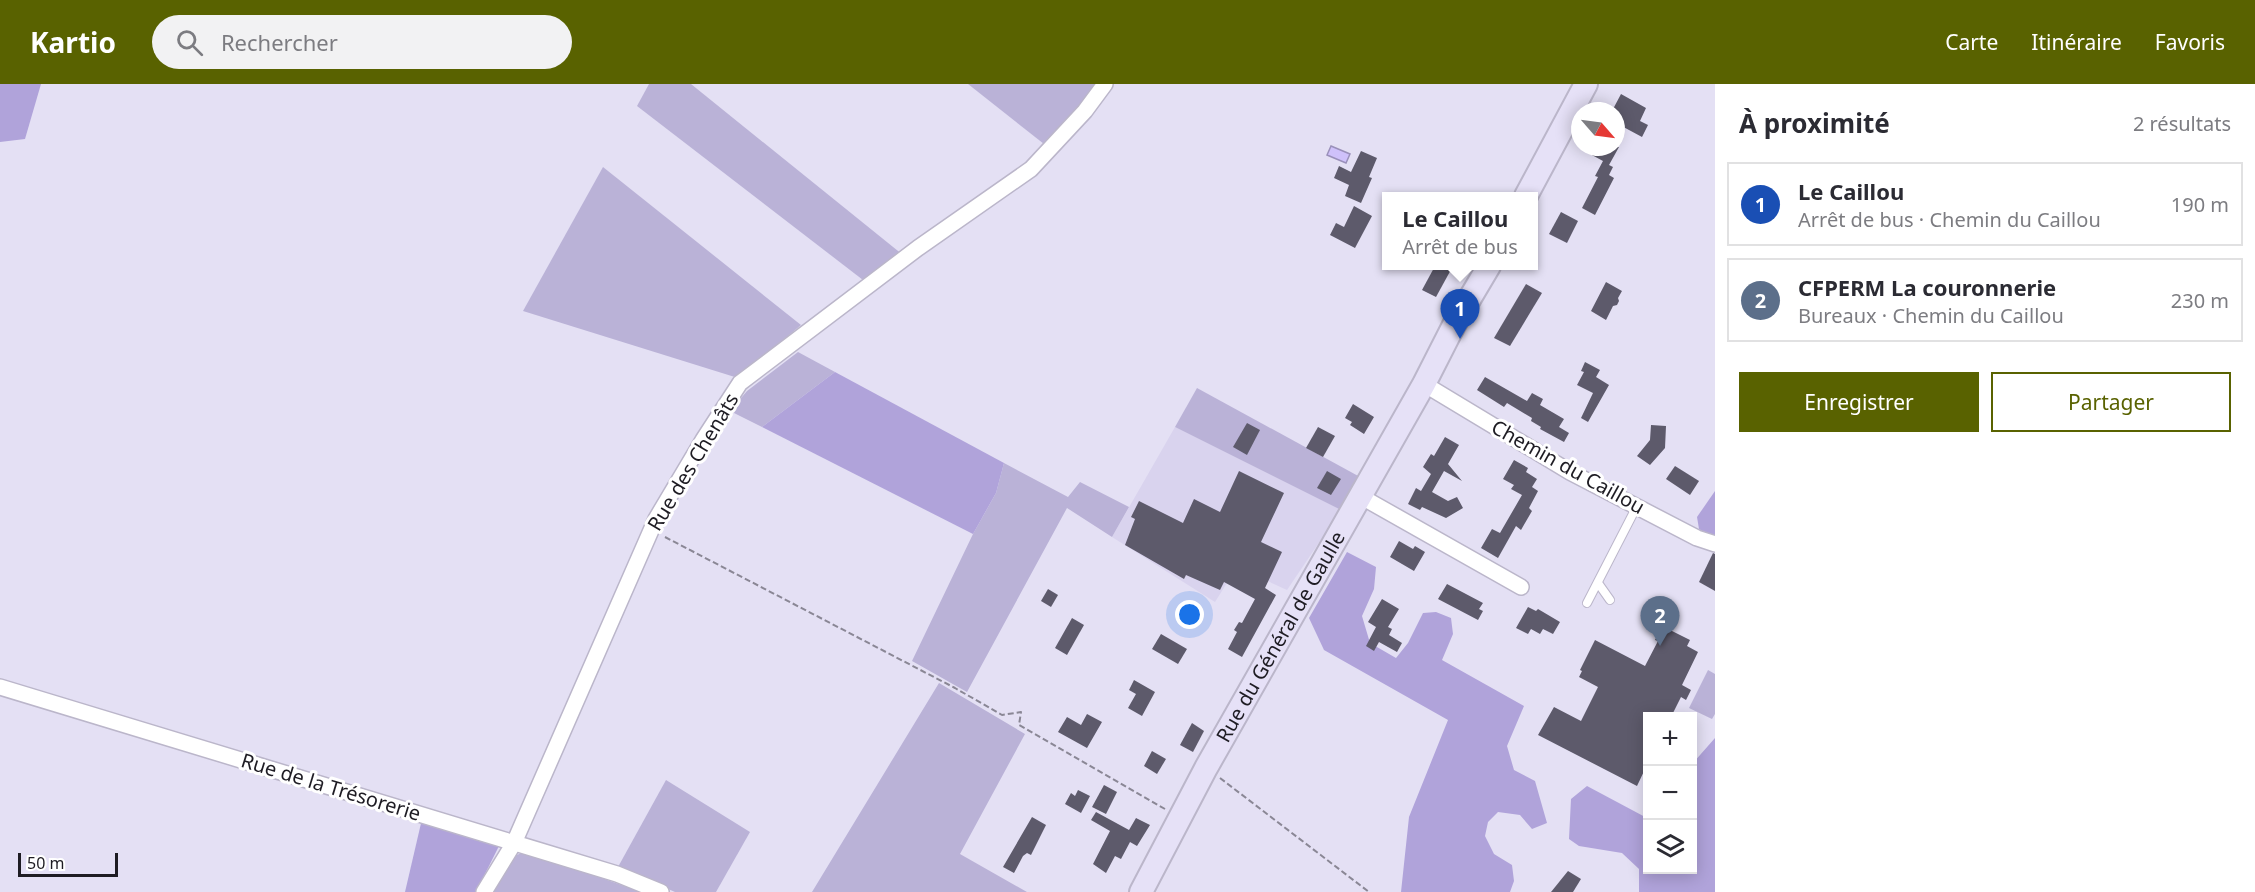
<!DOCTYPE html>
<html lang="fr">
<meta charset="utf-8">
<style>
:root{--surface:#fff;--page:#f2f2f3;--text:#2b2b33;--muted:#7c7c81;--line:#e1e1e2;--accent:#596200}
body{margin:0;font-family:"Noto Sans",sans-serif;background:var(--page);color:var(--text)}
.controls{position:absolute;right:18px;bottom:18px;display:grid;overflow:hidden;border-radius:0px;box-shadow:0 3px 15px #0003}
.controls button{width:54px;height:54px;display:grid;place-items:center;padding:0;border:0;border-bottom:2px solid var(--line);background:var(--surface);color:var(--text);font:30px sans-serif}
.compass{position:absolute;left:1571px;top:18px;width:54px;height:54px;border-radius:50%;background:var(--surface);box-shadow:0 3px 15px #0003;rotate:118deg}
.scale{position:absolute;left:18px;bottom:15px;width:100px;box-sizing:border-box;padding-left:6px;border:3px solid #1e1c23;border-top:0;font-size:16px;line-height:21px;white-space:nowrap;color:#1e1c23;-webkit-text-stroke:4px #fff;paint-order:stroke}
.you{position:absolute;left:1190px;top:531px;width:21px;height:21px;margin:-15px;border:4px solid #fff;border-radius:50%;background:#1a73e8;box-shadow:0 0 0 9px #1a73e833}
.badge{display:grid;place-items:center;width:39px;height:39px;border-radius:50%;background:var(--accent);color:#fff;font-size:20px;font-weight:700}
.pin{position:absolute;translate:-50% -50px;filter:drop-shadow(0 2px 3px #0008)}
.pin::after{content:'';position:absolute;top:32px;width:21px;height:18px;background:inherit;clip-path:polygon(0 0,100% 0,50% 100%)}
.popup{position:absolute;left:1382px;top:108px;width:156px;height:78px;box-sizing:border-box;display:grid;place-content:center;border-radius:0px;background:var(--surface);filter:drop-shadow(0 2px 4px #0005);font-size:20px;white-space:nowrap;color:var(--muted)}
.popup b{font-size:22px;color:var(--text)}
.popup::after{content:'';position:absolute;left:50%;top:100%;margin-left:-12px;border:12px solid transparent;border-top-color:var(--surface)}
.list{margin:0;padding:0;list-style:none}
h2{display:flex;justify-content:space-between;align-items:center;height:78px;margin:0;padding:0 24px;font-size:26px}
h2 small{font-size:20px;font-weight:400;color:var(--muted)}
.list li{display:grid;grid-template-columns:39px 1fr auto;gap:18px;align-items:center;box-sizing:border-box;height:84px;margin:0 12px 12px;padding:0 12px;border:2px solid var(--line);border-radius:0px}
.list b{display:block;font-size:22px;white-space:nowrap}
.list p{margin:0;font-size:20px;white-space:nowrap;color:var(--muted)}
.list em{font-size:20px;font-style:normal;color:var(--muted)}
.actions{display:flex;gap:12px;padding:18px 24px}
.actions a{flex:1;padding:14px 0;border:2px solid var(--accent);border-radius:0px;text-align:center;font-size:21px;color:var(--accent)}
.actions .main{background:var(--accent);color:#fff}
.icon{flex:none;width:33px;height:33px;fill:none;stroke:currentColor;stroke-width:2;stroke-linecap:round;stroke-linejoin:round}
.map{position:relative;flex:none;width:1715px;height:808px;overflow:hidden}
header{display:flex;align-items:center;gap:36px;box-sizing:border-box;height:84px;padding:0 30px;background:var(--accent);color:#fff}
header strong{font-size:28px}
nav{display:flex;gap:33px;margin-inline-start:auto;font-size:21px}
.search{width:420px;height:54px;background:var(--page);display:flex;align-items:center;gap:15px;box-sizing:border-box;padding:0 21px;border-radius:33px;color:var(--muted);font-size:22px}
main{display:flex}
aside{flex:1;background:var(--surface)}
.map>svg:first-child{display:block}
.built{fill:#d9d3ee}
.green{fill:#bab2d7}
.forest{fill:#b0a3da}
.water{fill:#cfc1fa;stroke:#9a90ba;stroke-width:1.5}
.building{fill:#5d5a6b}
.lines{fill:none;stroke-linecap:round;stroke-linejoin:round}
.lane-casing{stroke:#bbb6ca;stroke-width:10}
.street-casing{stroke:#bbb6ca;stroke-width:18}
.secondary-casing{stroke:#bbb6ca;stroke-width:26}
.path{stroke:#8a8795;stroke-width:2;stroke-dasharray:6 3;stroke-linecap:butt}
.lane{stroke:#fff;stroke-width:8}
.street{stroke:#fff;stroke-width:15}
.secondary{stroke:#e6e1f7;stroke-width:22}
.labels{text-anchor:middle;stroke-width:6;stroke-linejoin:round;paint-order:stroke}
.street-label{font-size:20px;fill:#1e1c23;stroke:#fff}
</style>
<header>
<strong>Kartio</strong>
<div class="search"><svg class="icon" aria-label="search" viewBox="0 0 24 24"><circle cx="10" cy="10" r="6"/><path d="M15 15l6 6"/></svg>Rechercher</div>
<nav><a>Carte</a><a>Itinéraire</a><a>Favoris</a></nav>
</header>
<main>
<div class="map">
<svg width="1715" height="808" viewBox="0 0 1715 808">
<rect width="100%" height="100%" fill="#e4e0f4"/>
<path class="built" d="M1175,343L1341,426L1287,506L1237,483L1215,518L1112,453Z"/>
<g class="green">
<path d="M649,0H691L903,171L863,196L637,22Z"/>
<path d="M968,0H1099L1075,32L1044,60Z"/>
<path d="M603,83L801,241L738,294L523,227Z"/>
<path d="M798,268L835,288L762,343L730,327L747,307Z"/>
<path d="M1197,304L1360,393L1341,426L1175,343Z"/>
<path d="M1004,379L1068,413L1080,398L1129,423L1112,453L1067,424L967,608L912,577L973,450L996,409Z"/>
<path d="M1708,586L1715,590V630L1712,635L1689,624Z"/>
<path d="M939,599L1025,650L960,770L1027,808H812Z"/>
<path d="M666,696L750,748L716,808H675L618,783Z"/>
<path d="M522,769L543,773L641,808H488L511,773Z"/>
</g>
<g class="forest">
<path d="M0,0H41L25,55L0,58Z"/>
<path d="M835,288L1004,379L996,409L973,450L762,343Z"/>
<path d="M1715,407V454L1714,455L1699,445L1697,433Z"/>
<path d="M1347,468L1376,483L1374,505L1362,532L1370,559L1396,574L1408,559L1423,529L1436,528L1451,534L1453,550L1442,576L1524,622L1507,662L1514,686L1535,697L1547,739L1532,745L1520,731L1498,728L1488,738L1485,752L1494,770L1512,781L1514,797L1510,808H1401L1409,733L1448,636L1324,566L1309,534Z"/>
<path d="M1715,654V808H1639V785L1622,769L1579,762L1569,755L1571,715L1587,702L1647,734L1648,786H1692L1693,679Z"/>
<path d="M422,735L499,762L476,808H405Z"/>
</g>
<path class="water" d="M1331,62L1350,70L1346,79L1327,71Z"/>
<g class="building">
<path d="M1621,10L1646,24L1640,37L1648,41L1642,53L1616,39V27H1612Z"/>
<path d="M1593,63H1619L1609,81L1613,83L1609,91L1614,94L1595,131L1582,124L1598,93L1595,92L1603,77L1590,70Z"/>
<path d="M1361,67L1377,74L1369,93L1372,94L1361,119L1345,112L1349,101L1334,94L1339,82L1351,88Z"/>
<path d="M1354,122L1372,132L1355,164L1330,151L1336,139L1344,143Z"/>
<path d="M1561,128L1578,137L1567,159L1549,150Z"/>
<path d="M1435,182H1453L1436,213L1422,206Z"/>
<path d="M1606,198L1622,207L1618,214L1619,217L1617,221L1613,222L1606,236L1591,227Z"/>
<path d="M1526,200L1542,209L1510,262L1494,254Z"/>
<path d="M1585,278L1600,286L1596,293L1609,301L1588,338L1581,334L1593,309L1577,301L1584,288L1581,287Z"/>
<path d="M1485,293L1527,317L1532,309L1543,315L1540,321L1564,335L1559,343L1569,349L1564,358L1540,345L1541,343L1531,337L1532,334L1507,319L1504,323L1477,306Z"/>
<path d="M1353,320L1374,333L1364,350L1350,341L1352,338L1345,334Z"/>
<path d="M1247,339L1260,346L1247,371L1233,363Z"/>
<path d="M1651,341L1666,342L1665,364L1650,381L1637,372L1650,356Z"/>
<path d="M1318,343L1335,352L1323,373L1306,364Z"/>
<path d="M1445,353L1459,361L1448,380L1462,397L1444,387L1432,408L1448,417L1457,413L1463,424L1446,434L1422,423L1420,426L1408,420L1416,404L1421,407L1431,390L1423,383L1431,370L1434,372Z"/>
<path d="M1514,376L1528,384L1526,388L1537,395L1532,403L1538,407L1529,424L1532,427L1521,446L1516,442L1498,474L1481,464L1492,445L1500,449L1522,411L1511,405L1514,401L1503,395Z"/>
<path d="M1675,382L1699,397L1690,411L1666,395Z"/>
<path d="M1239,387L1284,409L1261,458L1282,468L1265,504L1276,511L1242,573L1228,565L1237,548L1234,546L1239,538L1242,539L1255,515L1224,498L1220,506L1186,491L1184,495L1125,461L1135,435L1131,433L1139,417L1183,439L1194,415L1220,428Z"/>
<path d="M1327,387L1341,395L1331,411L1317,404Z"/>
<path d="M1399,457L1413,465L1415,462L1425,468L1414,487L1390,473Z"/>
<path d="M1713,469L1715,470V507L1699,498Z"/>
<path d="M1447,500L1483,519L1479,525L1483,527L1478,536L1438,515Z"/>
<path d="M1048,505L1058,511L1051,523L1041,517Z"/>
<path d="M1382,515L1399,525L1388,543L1392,545L1389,551L1402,559L1397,568L1379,558L1374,567L1366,562L1376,543L1368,538Z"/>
<path d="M1528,523L1536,527L1538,525L1560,538L1553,550L1543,545L1540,550L1531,545L1528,550L1516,544Z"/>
<path d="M1072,534L1084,541L1067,571L1055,564Z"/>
<path d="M1662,542L1690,556L1687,562L1698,568L1682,601L1691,606L1686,616L1681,613L1671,633H1647V681L1637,702L1538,651L1554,623L1581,637L1598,603L1579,593L1582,587L1580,586L1595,556L1645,582L1658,557L1655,556Z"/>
<path d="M1161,550L1187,565L1178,580L1152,565Z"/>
<path d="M1134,596L1155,608L1142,632L1128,624L1136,610L1129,606Z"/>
<path d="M1087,630L1102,638L1087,664L1058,648L1067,633L1081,641Z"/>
<path d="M1192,639L1204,647L1193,668L1180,661Z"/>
<path d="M1152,667L1166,675L1157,690L1144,682Z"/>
<path d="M1104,701L1117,708L1106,730L1092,723Z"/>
<path d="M1078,706L1090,712L1081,729L1065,720L1071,709L1075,712Z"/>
<path d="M1096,728L1129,746L1136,734L1150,741L1137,762L1130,758L1121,775L1115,772L1106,789L1093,780L1110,747L1091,736Z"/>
<path d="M1032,733L1046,741L1031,771L1027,769L1023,772L1014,789L1003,783Z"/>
<path d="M1568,787L1581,795L1573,808H1551Z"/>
</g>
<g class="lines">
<g class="lane-casing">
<g id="lane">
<path d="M1598,499L1610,516"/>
<path d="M1587,519L1637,422"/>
</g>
</g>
<g class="street-casing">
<g id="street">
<path d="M1424,300L1570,388L1697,454L1715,460"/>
<path d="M1360,412L1521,503"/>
<path d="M0,603L617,790L661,808"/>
<path d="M484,808L514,759L656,435L703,356L740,299L918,164L1031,85L1085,27L1105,0"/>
</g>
</g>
<g class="secondary-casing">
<g id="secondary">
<path d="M1526,112L1586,0"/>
<path id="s1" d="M1141,808L1206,684L1424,300L1454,241L1489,182"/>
</g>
</g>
<g class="path">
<path d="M665,453L955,604L1002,631L1021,628L1019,641L1165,725"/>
<path d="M1220,694L1369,808"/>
</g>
<use href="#lane" class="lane"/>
<use href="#street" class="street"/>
<use href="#secondary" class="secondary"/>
</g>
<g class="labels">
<g class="street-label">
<text transform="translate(693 378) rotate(-59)" y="7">Rue des Chenâts</text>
<text transform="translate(1568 383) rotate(29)" y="7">Chemin du Caillou</text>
<text dy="7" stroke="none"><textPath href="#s1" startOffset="291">Rue du Général de Gaulle</textPath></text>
<text transform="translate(331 703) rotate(17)" y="7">Rue de la Trésorerie</text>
</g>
</g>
</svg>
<div class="controls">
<button>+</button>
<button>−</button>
<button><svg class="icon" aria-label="layers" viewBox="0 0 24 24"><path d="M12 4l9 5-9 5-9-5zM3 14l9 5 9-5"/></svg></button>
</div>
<svg class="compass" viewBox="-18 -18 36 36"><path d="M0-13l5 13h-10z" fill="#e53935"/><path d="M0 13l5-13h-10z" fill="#7c7c81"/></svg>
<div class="scale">50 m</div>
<div class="you"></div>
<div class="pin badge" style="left:1460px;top:255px;background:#1a4fb4">1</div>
<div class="popup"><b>Le Caillou</b>Arrêt de bus</div>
<div class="pin badge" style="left:1660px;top:562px;background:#5c6f8a">2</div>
</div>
<aside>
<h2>À proximité<small>2 résultats</small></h2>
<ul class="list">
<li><span class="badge" style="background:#1a4fb4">1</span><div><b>Le Caillou</b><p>Arrêt de bus · Chemin du Caillou</p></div><em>190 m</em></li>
<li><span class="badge" style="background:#5c6f8a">2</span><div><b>CFPERM La couronnerie</b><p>Bureaux · Chemin du Caillou</p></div><em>230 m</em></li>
</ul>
<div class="actions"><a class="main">Enregistrer</a><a>Partager</a></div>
</aside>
</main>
